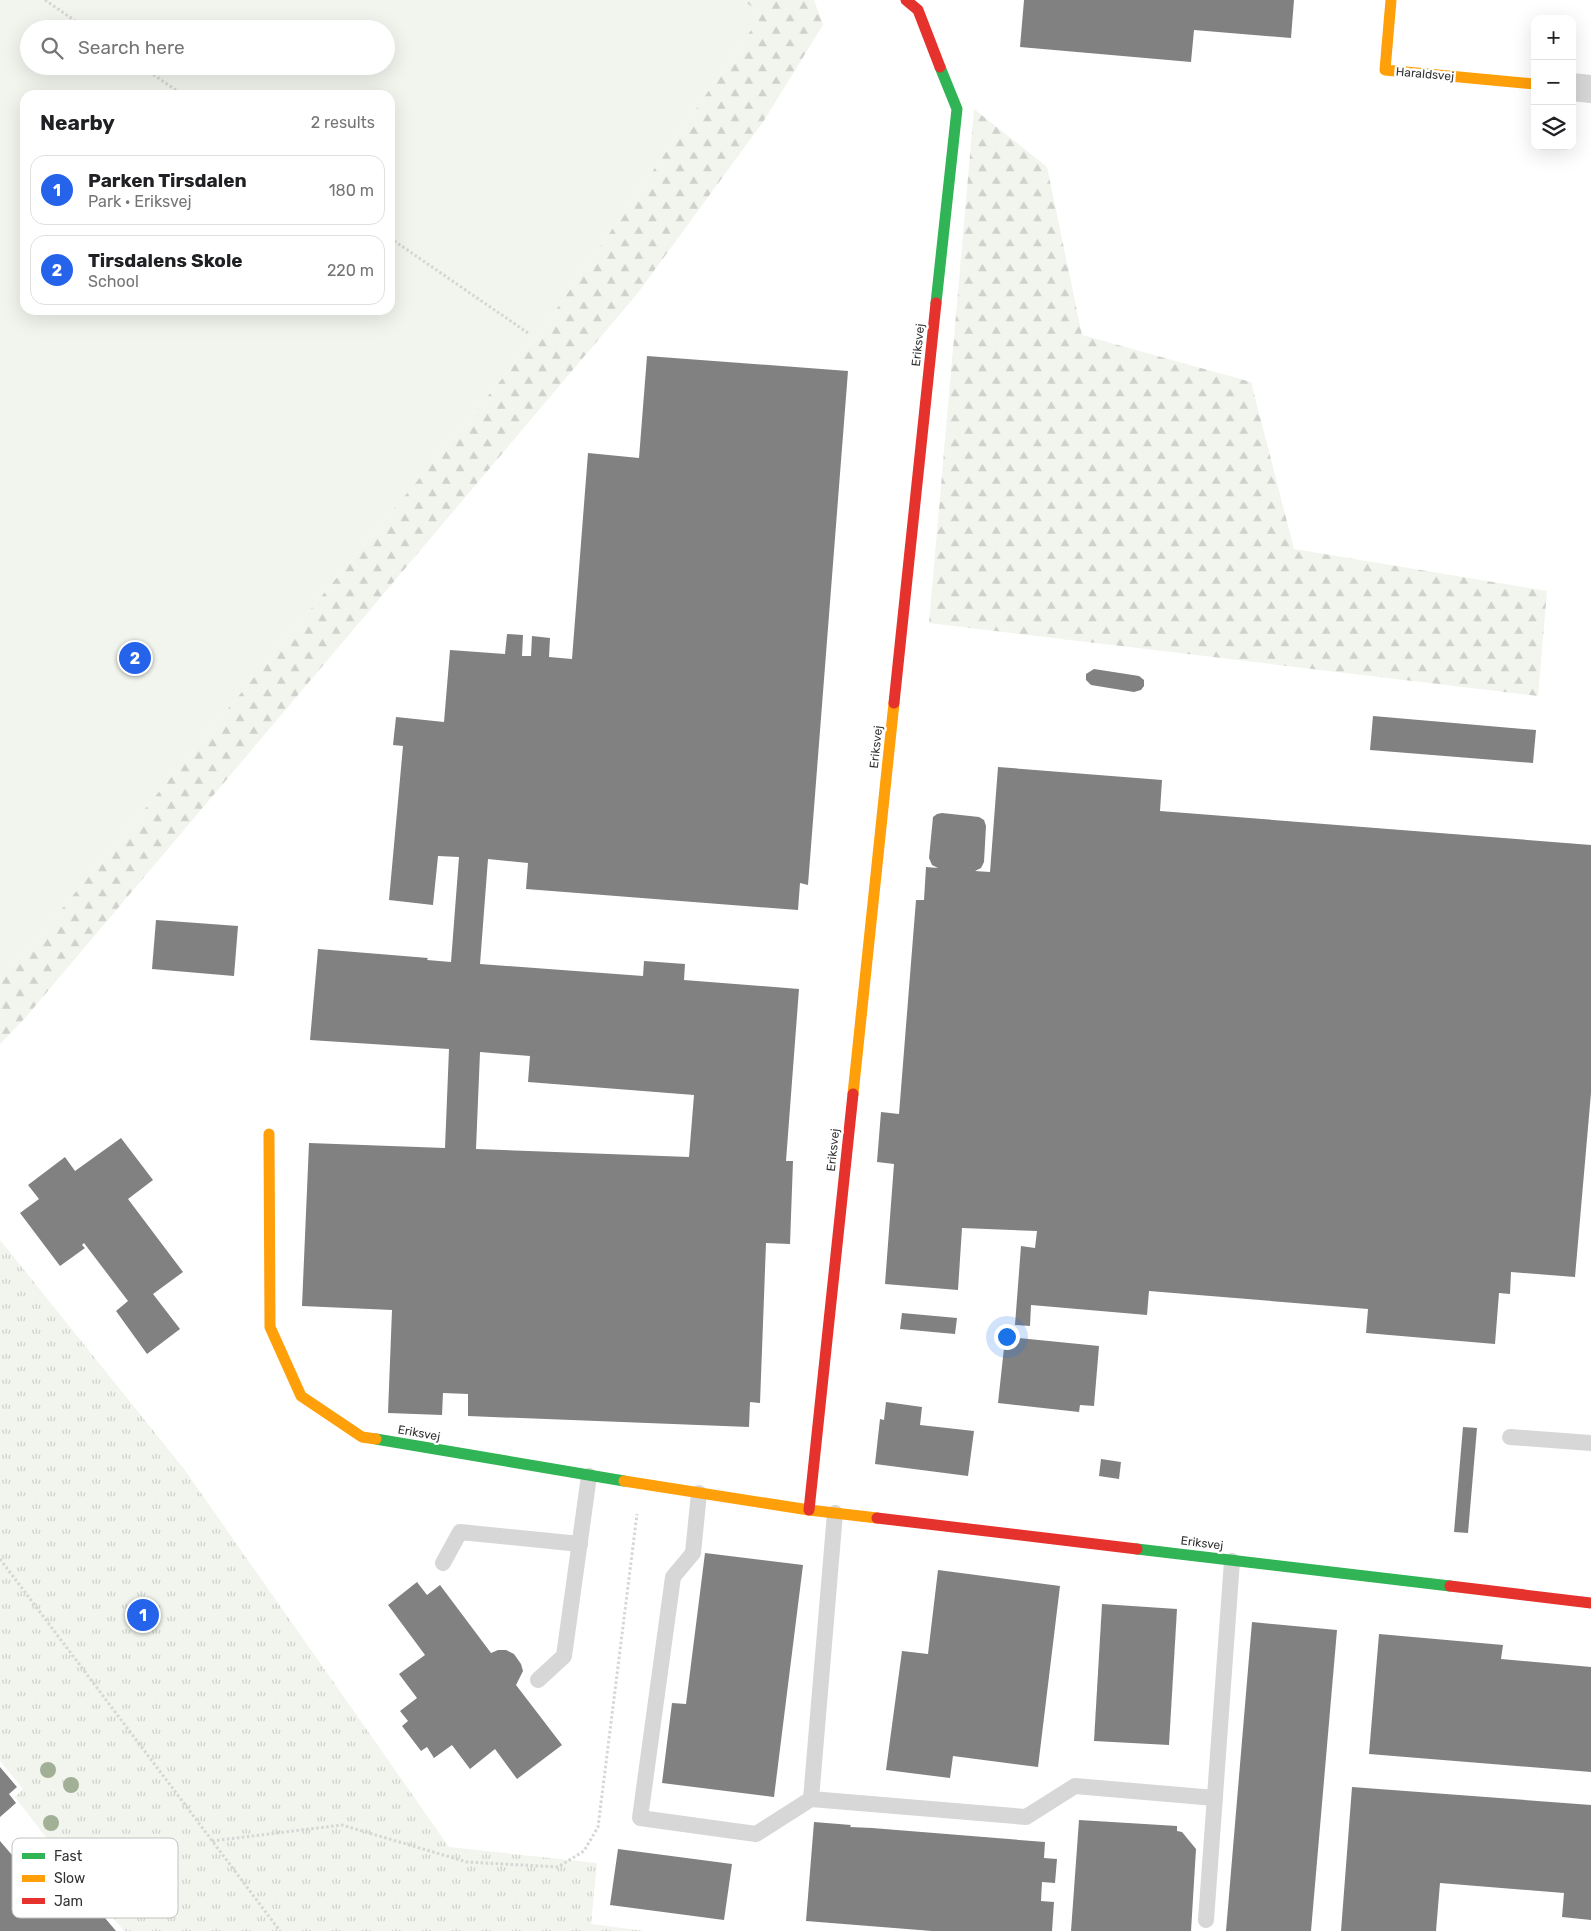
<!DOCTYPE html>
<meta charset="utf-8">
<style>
:root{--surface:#fff;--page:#f2f2f2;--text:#202124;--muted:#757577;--line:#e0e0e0;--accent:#2563eb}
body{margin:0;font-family:Rubik,sans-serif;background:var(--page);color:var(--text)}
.controls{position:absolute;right:15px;top:15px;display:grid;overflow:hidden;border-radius:10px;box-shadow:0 5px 20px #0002}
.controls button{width:45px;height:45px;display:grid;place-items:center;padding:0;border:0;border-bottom:1px solid var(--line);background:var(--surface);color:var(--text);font:25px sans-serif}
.you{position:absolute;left:1006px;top:1336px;width:18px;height:18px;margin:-12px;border:4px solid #fff;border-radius:50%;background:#1a73e8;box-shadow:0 0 0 8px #1a73e833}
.badge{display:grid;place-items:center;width:32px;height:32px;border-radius:50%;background:var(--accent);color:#fff;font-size:16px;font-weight:700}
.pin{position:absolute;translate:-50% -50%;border:2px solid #fff;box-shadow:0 1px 5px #0006}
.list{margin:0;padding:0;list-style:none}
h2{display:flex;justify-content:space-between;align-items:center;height:65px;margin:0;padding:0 20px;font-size:21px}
h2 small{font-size:16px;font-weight:400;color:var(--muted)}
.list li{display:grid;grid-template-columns:32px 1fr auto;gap:15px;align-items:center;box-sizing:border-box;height:70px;margin:0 10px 10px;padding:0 10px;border:1px solid var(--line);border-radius:15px}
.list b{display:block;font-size:19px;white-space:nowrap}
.list p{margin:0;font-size:16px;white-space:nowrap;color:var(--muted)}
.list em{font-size:16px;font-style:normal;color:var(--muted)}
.icon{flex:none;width:28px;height:28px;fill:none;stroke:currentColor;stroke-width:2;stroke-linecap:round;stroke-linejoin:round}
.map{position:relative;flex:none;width:1591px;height:1931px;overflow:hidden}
.search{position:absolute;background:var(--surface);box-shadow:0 5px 20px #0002;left:20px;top:20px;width:375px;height:55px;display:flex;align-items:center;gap:12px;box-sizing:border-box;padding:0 18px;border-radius:28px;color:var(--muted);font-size:19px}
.panel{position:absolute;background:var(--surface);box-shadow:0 5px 20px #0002;left:20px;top:90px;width:375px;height:225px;border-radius:15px}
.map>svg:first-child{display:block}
.forest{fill:url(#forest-firs)}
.park{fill:url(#park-tufts)}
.pitch{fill:#f1f5ed;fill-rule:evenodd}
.building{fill:#818181;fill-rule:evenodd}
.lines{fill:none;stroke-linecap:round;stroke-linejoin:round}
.path{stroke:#d6d6d6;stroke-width:3;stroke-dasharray:2.5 2.5;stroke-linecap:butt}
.lane{stroke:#d7d7d7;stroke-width:16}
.street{stroke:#d7d7d7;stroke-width:28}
.fast{stroke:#30b455;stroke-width:11}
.slow{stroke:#ff9f0a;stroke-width:11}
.jam{stroke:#e5322d;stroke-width:11}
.tree{fill:#a2b095}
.labels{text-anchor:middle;stroke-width:5;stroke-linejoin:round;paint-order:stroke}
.street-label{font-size:12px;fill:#333;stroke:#fff}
.key{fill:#fff;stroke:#c2c2c2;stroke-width:1}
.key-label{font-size:14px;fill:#333}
</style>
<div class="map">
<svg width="1591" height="1931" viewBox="0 0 1591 1931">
<defs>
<pattern id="forest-firs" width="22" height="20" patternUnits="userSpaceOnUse" patternTransform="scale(1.25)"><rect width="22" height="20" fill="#f1f5ed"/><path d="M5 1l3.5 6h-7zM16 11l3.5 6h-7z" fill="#cfd2cc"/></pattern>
<pattern id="park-tufts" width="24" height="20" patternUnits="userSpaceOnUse" patternTransform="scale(1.25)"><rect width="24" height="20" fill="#f1f5ed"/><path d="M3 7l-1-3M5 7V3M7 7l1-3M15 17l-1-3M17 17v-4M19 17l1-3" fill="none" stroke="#cfd2cc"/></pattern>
</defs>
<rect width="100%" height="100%" fill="#fff"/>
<g class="forest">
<path d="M742,0H814L823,25L763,122L637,294L25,1018L0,1044V983L539,334L762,14Z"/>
<path d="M974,109L1047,167L1082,335L1251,382L1294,549L1547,591L1538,696L929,623Z"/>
</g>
<path class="park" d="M0,1240L184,1469L449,1847L597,1863L591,1924L645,1931H124L45,1836L15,1797L23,1789L0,1761Z"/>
<path class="pitch" d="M0,0H742L762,14L539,334L0,983ZM29,29H386V66H29ZM25,95H390V310H25Z"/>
<g class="building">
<path d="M1024,0H1294L1291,38L1194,30L1191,62L1020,47Z"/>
<path d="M647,356L848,371L808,885L800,883L798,910L526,889L528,863L488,859L480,964L643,976L644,961L685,964L684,980L799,989L786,1161H793L790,1244L766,1243L760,1403L750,1402L749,1427L468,1416V1394L443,1393L442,1415L388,1413L392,1310L302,1306L309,1143L445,1148L449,1049L310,1040L318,949L428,958L427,960L451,962L459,857L438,856L433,905L389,900L403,746L393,745L396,717L444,722L450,650L505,654L507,634L523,635L522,656H531L532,636L550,638L549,657L572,659L588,453L639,458ZM480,1052L530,1056L528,1082L694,1095L689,1157L476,1149Z"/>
<path d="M1094,669L1139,676L1144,680V686L1141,690L1134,692L1091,685L1086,680V674Z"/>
<path d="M1373,716L1536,730L1533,763L1370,750Z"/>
<path d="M998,767L1162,780L1160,811L1591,845V1093L1575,1277L1511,1272L1510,1294L1499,1293L1495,1344L1366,1333L1368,1309L1149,1291L1147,1315L1031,1305L1030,1326L1015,1325L1021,1246L1035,1248L1037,1231L962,1228L958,1290L885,1284L894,1164L877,1162L881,1112L899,1114L916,900H924L926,867L938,868L932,865L929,858L933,817L937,814L942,813L979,817L984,820L986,826L984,862L981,868L975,871L990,872Z"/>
<path d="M156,920L238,926L234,976L152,969Z"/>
<path d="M121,1138L153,1180L128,1199L183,1272L153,1294L180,1329L147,1354L116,1311L128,1301L84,1243L82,1245L85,1248L60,1266L20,1213L39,1199L28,1185L65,1157L75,1171Z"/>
<path d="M902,1313L957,1318L955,1334L900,1329Z"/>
<path d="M1009,1337L1099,1346L1094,1406L1080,1405L1079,1412L998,1403L1004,1348H1008Z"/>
<path d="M886,1402L922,1407L920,1425L974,1431L968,1476L875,1464L880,1419L884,1420Z"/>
<path d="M1463,1427L1477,1428L1468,1533L1454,1532Z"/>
<path d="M1101,1459L1121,1462L1119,1479L1099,1476Z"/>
<path d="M705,1553L803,1565L774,1797L662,1783L672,1703L686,1704Z"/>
<path d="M938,1570L1060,1586L1038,1767L953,1756L950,1778L886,1770L902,1651L928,1654Z"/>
<path d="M417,1582L427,1595L440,1585L491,1653L498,1650H506L514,1654L521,1664L523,1671L516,1685L562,1745L517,1779L495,1749L470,1769L452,1745L434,1758L427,1747L421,1751L402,1726L408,1721L400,1711L417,1698L399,1674L425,1655L388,1605Z"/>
<path d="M1102,1604L1177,1609L1169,1745L1094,1741Z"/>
<path d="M1252,1622L1337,1630L1311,1931H1226Z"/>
<path d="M1379,1634L1503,1645L1501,1659L1591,1667V1772L1369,1754Z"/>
<path d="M0,1767L17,1787L9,1794L16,1803L0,1817Z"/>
<path d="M1352,1787L1591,1805V1920L1562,1917L1564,1893L1440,1883L1436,1931H1341Z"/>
<path d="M1079,1820L1177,1826V1831L1182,1832L1196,1849L1191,1931H1071Z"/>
<path d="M814,1822L851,1825L850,1827L872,1828L1045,1842L1044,1858L1057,1859L1055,1883L1042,1882L1041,1901L1054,1902L1052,1931H932L806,1921Z"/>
<path d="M39,1840L116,1931H0V1841L12,1855L14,1853L18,1857Z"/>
<path d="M618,1849L732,1864L724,1920L610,1905Z"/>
</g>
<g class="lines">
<g class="path">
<path d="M45,0L87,29"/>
<path d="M141,66L183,95"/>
<path d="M390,238L528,333"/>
<path d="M0,1559L280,1931"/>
<path d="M212,1841L342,1825L467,1862L558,1867L584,1851L598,1827L637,1514"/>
</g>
<g class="lane">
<path d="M1510,1437L1591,1443"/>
<path d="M699,1493L693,1553L673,1577L640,1818L756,1834L811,1799"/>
<path d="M835,1513L811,1799L1026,1817L1075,1786L1215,1798"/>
<path d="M443,1563L460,1532L580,1544"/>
<path d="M538,1680L564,1656L589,1476"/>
<path d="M1206,1920L1232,1561"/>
</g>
<path class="street" d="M1572,87L1591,89"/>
<g class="fast">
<path d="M936,303L957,109L940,67"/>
<path d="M376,1439L624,1481"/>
<path d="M1137,1549L1450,1586"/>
</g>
<g class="slow">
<path d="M1391,0L1385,70L1535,84"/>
<path d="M853,1094L894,703"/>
<path d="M269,1134L270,1327L301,1396L362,1437L376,1439"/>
<path d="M624,1481L809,1510L877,1518"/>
</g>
<g class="jam">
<path d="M906,0L918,10L940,67"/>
<path d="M894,703L936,303"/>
<path d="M809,1510L853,1094"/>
<path d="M877,1518L1137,1549"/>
<path d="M1450,1586L1591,1603"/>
</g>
</g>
<g class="tree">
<circle cx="48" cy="1770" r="8"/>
<circle cx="71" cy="1785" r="8"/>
<circle cx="51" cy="1823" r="8"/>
</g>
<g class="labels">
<g class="street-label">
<text transform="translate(1425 74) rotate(5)" y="4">Haraldsvej</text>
<text transform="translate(918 345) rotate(-84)" y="4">Eriksvej</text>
<text transform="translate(876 747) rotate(-84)" y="4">Eriksvej</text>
<text transform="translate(833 1150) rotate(-84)" y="4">Eriksvej</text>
<text transform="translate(419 1433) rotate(10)" y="4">Eriksvej</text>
<text transform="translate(1202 1543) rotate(7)" y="4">Eriksvej</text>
</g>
</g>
<rect x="12" y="1838" width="166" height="80" rx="8" class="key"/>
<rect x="22" y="1853" width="23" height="6" fill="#30b455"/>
<rect x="22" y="1875" width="23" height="7" fill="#ff9f0a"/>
<rect x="22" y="1898" width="23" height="6" fill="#e5322d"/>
<g class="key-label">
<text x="54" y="1861">Fast</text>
<text x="54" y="1883">Slow</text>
<text x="54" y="1906">Jam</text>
</g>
</svg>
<div class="controls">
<button>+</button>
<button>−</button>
<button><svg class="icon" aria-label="layers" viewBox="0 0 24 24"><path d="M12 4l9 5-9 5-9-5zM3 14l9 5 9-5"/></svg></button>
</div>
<div class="you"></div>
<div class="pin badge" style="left:143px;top:1615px">1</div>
<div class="pin badge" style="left:135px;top:658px">2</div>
<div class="search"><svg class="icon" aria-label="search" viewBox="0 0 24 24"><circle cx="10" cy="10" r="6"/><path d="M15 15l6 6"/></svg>Search here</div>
<section class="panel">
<h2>Nearby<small>2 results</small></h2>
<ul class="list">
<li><span class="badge">1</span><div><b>Parken Tirsdalen</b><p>Park · Eriksvej</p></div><em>180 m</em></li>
<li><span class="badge">2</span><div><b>Tirsdalens Skole</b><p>School</p></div><em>220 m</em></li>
</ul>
</section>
</div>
